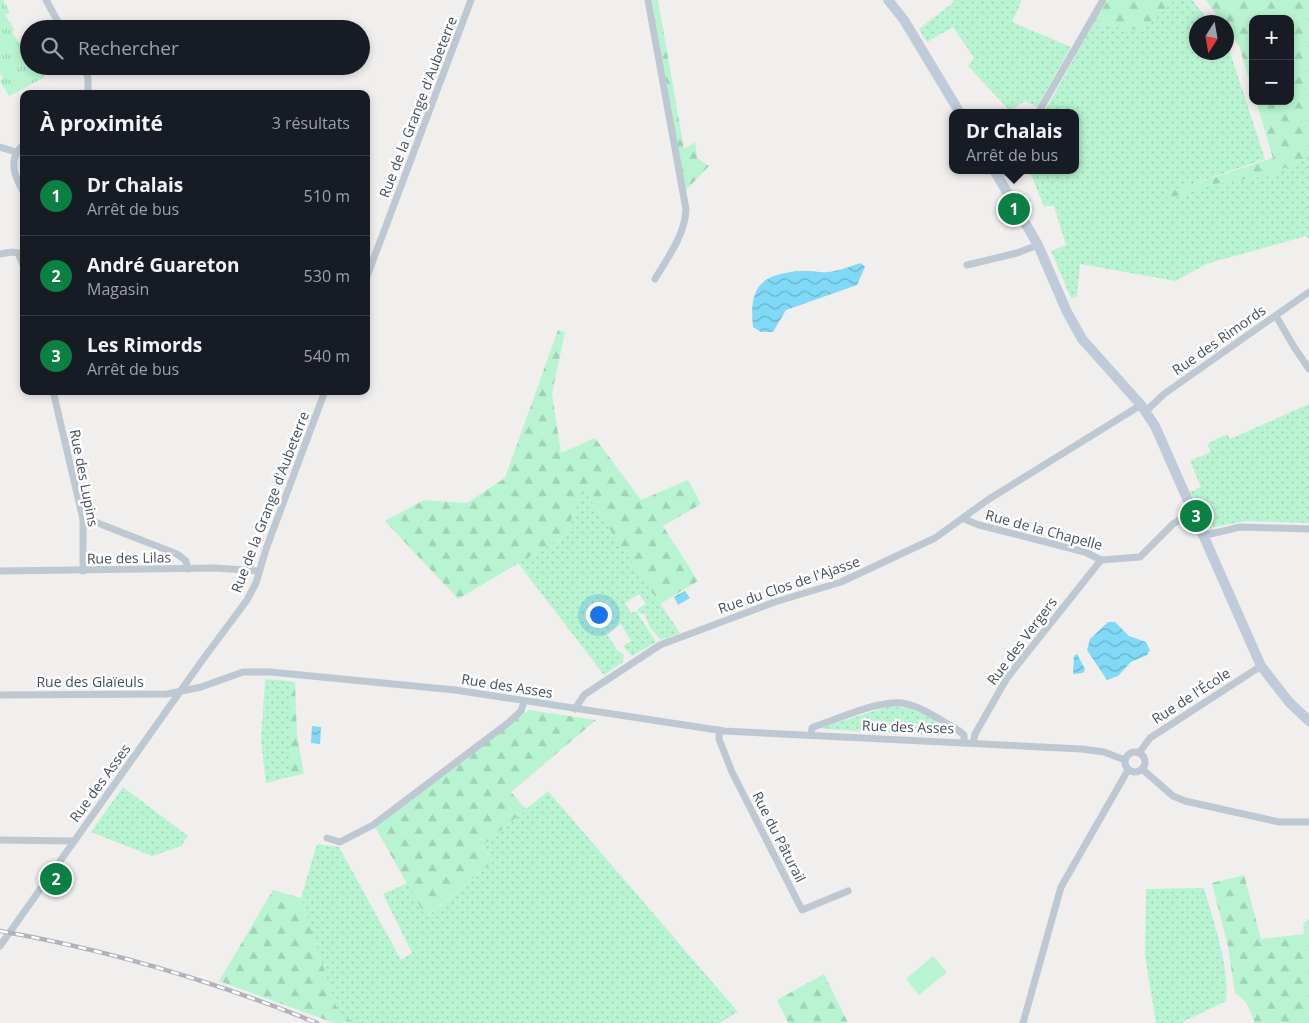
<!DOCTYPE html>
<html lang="fr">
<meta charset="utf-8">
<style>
:root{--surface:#171b24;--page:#242831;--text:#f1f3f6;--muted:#9ea1a6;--line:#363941;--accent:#0b8043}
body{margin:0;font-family:"Open Sans",sans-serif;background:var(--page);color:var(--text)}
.controls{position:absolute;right:15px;top:15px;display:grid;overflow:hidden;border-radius:10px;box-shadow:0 2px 8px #0003}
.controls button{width:45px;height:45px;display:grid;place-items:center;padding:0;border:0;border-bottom:1px solid var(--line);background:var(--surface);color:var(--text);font:25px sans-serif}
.compass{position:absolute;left:1189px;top:15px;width:45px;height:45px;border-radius:50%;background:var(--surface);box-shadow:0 2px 8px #0003;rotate:191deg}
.you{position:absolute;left:598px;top:614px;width:18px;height:18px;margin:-12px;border:4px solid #fff;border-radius:50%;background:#1a73e8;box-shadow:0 0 0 8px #1a73e833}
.badge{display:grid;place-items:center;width:32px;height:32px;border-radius:50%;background:var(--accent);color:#fff;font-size:16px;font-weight:700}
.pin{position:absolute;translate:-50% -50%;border:2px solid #fff;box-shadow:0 1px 5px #0006}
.popup{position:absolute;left:949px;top:109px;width:130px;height:65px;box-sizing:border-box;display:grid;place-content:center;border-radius:10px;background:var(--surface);filter:drop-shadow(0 1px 4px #0005);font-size:16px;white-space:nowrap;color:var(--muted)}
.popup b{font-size:19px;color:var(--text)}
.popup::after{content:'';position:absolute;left:50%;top:100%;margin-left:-10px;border:10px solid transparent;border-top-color:var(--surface)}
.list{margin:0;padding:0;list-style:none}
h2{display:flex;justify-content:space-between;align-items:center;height:65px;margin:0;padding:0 20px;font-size:21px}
h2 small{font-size:16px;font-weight:400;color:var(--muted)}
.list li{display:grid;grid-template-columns:32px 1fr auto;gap:15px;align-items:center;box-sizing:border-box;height:80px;padding:0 20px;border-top:1px solid var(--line)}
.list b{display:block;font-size:19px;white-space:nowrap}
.list p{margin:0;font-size:16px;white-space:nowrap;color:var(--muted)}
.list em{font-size:16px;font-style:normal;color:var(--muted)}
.icon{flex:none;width:28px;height:28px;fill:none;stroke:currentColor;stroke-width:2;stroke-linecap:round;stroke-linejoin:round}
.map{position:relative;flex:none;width:1309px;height:1023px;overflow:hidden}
.search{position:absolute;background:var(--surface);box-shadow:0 2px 8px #0003;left:20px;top:20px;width:350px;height:55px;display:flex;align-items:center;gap:12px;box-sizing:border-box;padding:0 18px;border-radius:28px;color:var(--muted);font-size:19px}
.panel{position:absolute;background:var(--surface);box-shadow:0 2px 8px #0003;left:20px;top:90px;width:350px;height:305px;border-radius:10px}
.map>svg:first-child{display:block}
.grass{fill:url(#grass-dots)}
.forest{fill:url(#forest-firs)}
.park{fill:url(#park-tufts)}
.pitch{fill:#b8f4d1}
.water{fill:url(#water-waves)}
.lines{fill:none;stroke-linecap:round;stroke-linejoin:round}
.minor{stroke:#bdc8d2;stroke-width:7}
.secondary{stroke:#bfcbda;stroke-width:10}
.rail-casing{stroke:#b0b3ba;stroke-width:4.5}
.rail{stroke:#fff;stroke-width:2.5;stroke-dasharray:8;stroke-linecap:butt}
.labels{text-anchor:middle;stroke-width:5;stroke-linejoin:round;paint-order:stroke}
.street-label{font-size:14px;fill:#44515e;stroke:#fff}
</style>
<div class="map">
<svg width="1309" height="1023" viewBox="0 0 1309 1023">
<defs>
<pattern id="grass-dots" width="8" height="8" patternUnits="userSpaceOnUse" patternTransform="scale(1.25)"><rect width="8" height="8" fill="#b8f4d1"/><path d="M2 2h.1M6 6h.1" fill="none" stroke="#9fd3b6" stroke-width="1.8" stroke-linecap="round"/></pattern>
<pattern id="forest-firs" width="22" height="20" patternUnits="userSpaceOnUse" patternTransform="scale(1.25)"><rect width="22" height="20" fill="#b8f4d1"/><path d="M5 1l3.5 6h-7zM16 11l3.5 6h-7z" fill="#9fd3b6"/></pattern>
<pattern id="park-tufts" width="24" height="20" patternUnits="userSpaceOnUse" patternTransform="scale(1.25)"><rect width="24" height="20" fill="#b8f4d1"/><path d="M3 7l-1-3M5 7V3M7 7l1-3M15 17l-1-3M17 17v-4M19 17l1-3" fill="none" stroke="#9fd3b6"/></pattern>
<pattern id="water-waves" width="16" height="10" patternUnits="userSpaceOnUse" patternTransform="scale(1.25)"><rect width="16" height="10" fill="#80d9f6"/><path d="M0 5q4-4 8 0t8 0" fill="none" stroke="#6ab2ca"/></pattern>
</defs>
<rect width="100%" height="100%" fill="#f1eeee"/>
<g class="grass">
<path d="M952,0H1022L1012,22L1071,47L1037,107L1025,101L1010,111L968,66L974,58L953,27L927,42L919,29L954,2Z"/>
<path d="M1174,0H1192L1210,22H1196V52H1226L1227,43L1265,159L1167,193L1168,198L1215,184L1270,175L1309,156V240L1306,236L1206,264L1176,281L1080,264L1077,297L1071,298L1051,251L1066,245L1054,206H1044L1029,170H1075V113H1044L1094,22L1142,31Z"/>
<path d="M1309,404V523L1246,521L1209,528L1205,526L1190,492L1201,487L1190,461L1211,452L1207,444L1227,434L1230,439Z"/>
<path d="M582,487L680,633L661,640L650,628L645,614L639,613L638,609L646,604L639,594L625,603L631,613L636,611L656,642L632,656L623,646L631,641L621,624L606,633L618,651L624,655L623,662L604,675L518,563L566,535Z"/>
<path d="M265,679L289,681V777L266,783L261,741Z"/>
<path d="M890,706C913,706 932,718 953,729L954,734L951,736L823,729L822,727Z"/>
<path d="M123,787L188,836L181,846L152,856L91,832Z"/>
<path d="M548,791L738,1012L719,1023H357L339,1016L301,898L317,844L339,847L401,960L412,953L383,894L408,883L427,917L494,861L482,846Z"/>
<path d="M1204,888C1213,920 1230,967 1226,1001L1181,1023H1156L1145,956L1146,889Z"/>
</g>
<g class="forest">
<path d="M652,0H658L684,149L695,142L697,158L709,166L685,191Z"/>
<path d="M1108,0H1174L1142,31L1094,22Z"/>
<path d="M1206,0H1309V156L1270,175L1215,184L1168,199L1166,193L1273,158L1256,101H1290V19H1253V92L1239,46L1227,29L1226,22H1222Z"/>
<path d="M558,330L565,332L552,394L561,453L595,438L641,500L688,480L701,504L663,526L698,581L660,604L582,487L566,535L458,599L385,521L424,500L467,503L505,478Z"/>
<path d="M289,681L295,682L297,735L304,774L289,777Z"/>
<path d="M529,710L596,720L511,792L526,809L482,846L494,861L426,917L375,827Z"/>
<path d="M1244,875L1261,939L1304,934L1303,923L1309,919V1023H1255L1246,1002L1235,993L1228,947L1212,883Z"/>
<path d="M273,890L301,898L339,1015L357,1023H334L219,981Z"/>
<path d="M824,974L848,1023H788L777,1000Z"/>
</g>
<path class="park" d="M0,0H3L10,12L5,15L15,30L12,32L29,58V66H38L45,77L9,96L0,81L3,78L0,73Z"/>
<path class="pitch" d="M933,956L947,972L919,995L906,979Z"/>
<g class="water">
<path d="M861,263L865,267L857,285L786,310L773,332H761L753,327C749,288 759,274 801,271C810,270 819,273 828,272C840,271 850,266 861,263Z"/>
<path d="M685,591L690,598L678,605L674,597Z"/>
<path d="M1108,622H1115L1129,636L1146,642L1150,650L1147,655L1131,662L1118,676L1107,680L1087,650L1090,639Z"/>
<path d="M1077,654L1085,669L1083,673L1073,674L1074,656Z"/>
<path d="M312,726L321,727L320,744L311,743Z"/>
</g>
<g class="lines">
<g class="minor">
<path d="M46,0L62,29"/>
<path d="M648,0L686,209C685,235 668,257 655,279"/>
<path d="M84,66L88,78V94"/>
<path d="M1038,113L1103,0"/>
<path d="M24,144C7,159 14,176 24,193"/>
<path d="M0,147L16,152"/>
<path d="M999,179L1004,170"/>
<path d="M0,254L12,252L18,253L24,267"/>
<path d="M967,265L1017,253L1038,245"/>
<path d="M366,279L471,0"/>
<path d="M1276,316L1294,347L1309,369"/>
<path d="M53,391L83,519V571"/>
<path d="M1145,412L1164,394L1309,292"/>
<path d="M83,519L90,520L177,554L186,561L188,569"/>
<path d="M964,519L979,525L1085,552L1101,560L1140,557L1173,524L1192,512"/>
<path d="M1202,536L1240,527L1309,529"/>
<path d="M0,571L215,568L259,571"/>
<path d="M0,695L167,694L201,687L243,672H270L455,690L724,731L1082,749L1104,752L1125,760"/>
<path d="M575,709L584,695L660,645L775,602L841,582L935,538L989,499L1141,405"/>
<path d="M719,730V739L732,772L802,910L848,891"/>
<path d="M811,735L812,728L816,726C838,719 879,700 902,703C922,706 941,721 958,730L964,735V742"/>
<path d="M973,743L975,734L1007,678L1101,560"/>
<circle cx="1135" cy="762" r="10"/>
<path d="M1139,753L1150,738L1261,666"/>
<path d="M1142,769L1173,796L1185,801L1279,822H1309"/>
<path d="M327,838L340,842L373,825L508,723L521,711L524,702"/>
<path d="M0,840L74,841"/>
<path d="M0,946L201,662L247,600L256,583L266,549L325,391"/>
<path d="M1023,1023L1061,887L1128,770"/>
</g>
<g class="secondary">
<path d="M888,0L904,20L960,113"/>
<path d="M994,170L1038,245L1067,312L1082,339L1141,405L1155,426L1261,666L1289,702L1309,721"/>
</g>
<g class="rail-casing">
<path id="rail" d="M0,931C108,950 216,982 317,1023"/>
</g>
<use href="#rail" class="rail"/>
</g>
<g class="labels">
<g class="street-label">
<text transform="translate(418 107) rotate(-69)" y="5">Rue de la Grange d'Aubeterre</text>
<text transform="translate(1219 340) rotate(-35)" y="5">Rue des Rimords</text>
<text transform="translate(84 478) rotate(79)" y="5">Rue des Lupins</text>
<text transform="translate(270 502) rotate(-69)" y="5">Rue de la Grange d'Aubeterre</text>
<text transform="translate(1044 530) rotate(15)" y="5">Rue de la Chapelle</text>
<text transform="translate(129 558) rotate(-1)" y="5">Rue des Lilas</text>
<text transform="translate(789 585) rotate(-19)" y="5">Rue du Clos de l'Ajasse</text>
<text transform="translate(1022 641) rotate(-53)" y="5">Rue des Vergers</text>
<text x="90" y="687">Rue des Glaïeuls</text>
<text transform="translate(507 686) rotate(9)" y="5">Rue des Asses</text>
<text transform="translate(1191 696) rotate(-33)" y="5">Rue de l'École</text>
<text transform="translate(908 727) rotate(2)" y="5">Rue des Asses</text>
<text transform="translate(100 783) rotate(-54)" y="5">Rue des Asses</text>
<text transform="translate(779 837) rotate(63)" y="5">Rue du Pâturail</text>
</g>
</g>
</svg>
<div class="controls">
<button>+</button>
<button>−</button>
</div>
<svg class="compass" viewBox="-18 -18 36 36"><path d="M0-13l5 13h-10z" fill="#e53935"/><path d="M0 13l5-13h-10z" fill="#9ea1a6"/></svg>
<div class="you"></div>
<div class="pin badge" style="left:1014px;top:209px">1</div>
<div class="popup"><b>Dr Chalais</b>Arrêt de bus</div>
<div class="pin badge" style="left:56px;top:879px">2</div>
<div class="pin badge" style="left:1196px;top:516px">3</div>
<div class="search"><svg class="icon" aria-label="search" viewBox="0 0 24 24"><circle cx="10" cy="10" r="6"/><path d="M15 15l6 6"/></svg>Rechercher</div>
<section class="panel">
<h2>À proximité<small>3 résultats</small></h2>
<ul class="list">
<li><span class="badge">1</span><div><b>Dr Chalais</b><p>Arrêt de bus</p></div><em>510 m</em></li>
<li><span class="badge">2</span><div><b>André Guareton</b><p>Magasin</p></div><em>530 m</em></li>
<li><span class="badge">3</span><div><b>Les Rimords</b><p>Arrêt de bus</p></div><em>540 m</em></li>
</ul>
</section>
</div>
